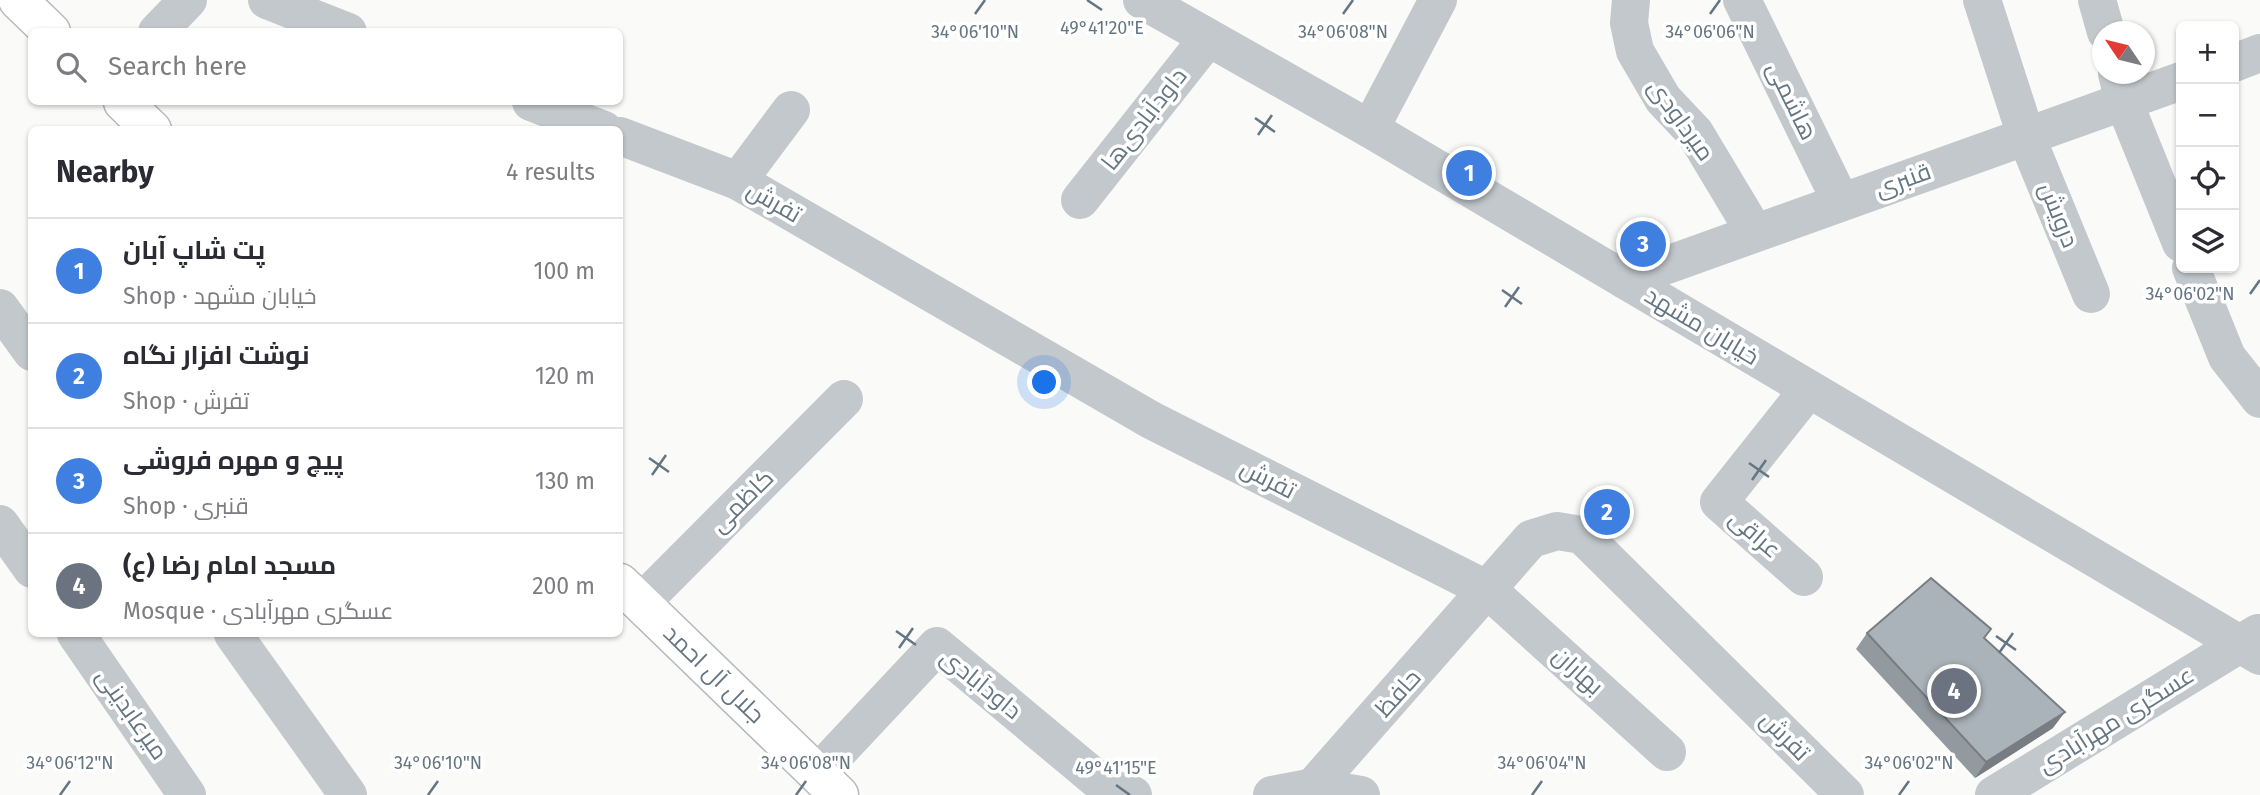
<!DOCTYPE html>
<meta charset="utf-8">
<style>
:root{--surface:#fff;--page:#f2f2f3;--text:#2b2b33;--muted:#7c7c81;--line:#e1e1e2;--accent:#0f766e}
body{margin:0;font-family:"Fira Sans",Cairo,sans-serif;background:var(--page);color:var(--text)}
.controls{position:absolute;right:21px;top:21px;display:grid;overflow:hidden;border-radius:10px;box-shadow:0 2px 5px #0004}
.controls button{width:63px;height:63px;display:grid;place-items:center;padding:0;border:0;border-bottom:2px solid var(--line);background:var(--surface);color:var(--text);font:35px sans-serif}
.compass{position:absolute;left:2092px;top:21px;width:63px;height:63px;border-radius:50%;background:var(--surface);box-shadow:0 2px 5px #0004;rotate:305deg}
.you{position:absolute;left:1045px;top:383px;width:24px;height:24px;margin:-18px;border:5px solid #fff;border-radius:50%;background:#1a73e8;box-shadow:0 0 0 10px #1a73e833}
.badge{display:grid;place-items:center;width:46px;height:46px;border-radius:50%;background:var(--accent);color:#fff;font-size:23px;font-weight:700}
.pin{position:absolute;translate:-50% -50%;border:4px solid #fff;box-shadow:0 2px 7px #0006}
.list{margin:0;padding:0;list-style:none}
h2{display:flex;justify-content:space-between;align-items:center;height:91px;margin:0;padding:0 28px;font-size:30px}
h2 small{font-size:23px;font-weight:400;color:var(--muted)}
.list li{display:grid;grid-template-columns:46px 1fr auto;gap:21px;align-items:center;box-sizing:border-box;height:105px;padding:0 28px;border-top:2px solid var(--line)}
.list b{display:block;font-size:26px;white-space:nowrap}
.list p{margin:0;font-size:23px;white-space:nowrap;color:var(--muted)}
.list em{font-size:23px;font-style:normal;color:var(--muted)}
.icon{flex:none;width:38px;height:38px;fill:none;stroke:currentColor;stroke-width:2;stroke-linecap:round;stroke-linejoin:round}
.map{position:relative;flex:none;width:2260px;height:795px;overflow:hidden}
.search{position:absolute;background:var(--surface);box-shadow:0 2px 5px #0004;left:28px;top:28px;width:595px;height:77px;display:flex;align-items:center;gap:18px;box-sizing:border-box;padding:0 24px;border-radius:10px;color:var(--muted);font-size:26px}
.panel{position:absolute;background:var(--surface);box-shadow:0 2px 5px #0004;left:28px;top:126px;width:595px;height:511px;border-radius:10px}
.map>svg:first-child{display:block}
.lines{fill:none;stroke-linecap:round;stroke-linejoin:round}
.major-casing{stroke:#b5babe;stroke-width:41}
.minor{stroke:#c3c8cc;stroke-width:38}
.major{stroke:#fff;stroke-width:38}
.wall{fill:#929a9f}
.shaded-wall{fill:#777d82}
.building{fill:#aab3b9;stroke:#777d82;stroke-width:2}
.ticks{fill:none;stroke:#657683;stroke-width:2.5}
.labels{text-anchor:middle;stroke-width:7;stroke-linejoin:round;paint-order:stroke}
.street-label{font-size:24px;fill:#657683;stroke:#fff}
.ticks-label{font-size:18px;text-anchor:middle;fill:#657683;stroke:#fff;stroke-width:7;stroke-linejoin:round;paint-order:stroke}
</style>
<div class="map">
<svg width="2260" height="795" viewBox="0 0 2260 795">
<rect width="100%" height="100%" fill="#fafaf8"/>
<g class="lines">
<g class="major-casing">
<g id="major">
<path d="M18,0L51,32"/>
<path d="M123,102L152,130"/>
<path d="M620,583L839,795"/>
</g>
</g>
<g class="minor">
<path d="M267,0L348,32"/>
<path d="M1142,0L1370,129L2260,656"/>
<path d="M1631,0L1629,23L1635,51L1663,99L1695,133L1755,233"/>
<path d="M1742,0L1841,202"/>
<path d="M1982,0L2026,136L2091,294"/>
<path d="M2097,0L2106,32"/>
<path d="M157,32L188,0"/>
<path d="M2234,63L2260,53"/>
<path d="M2117,74L2124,102L2181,243"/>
<path d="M531,102L604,130"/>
<path d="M1370,129L1438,0"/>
<path d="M620,136L738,181L1151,420L1488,590L1667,752"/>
<path d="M738,181L791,110"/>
<path d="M1080,200L1208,38"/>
<path d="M2191,268L2227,357L2260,399"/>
<path d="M1625,280L2181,81"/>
<path d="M0,308L32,352"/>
<path d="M0,524L32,569"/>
<path d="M1804,577L1719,502L1808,390"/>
<path d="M641,603L844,399"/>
<path d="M76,634L187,795"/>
<path d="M233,634L348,795"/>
<path d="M817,774L937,646L1106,787L1133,795"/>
<path d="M1272,795L1314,787L1361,795"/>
<path d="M1306,795L1531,539L1557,531L1582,535L1845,795"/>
<path d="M1994,795L2258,633"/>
</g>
<use href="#major" class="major"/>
</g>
<path class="wall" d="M1867,633L1984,639L2053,728L1975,778L1856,649Z"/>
<path class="shaded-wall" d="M2065,712L2053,728L1975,778L1986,762Z"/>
<path class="building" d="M1931,578L1991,629L1984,638L2065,712L1986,762L1867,633Z"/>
<path class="ticks" d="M1087,0L1102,10M975,14L985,0M1343,14L1353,0M1710,14L1720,0M1255,118L1275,132M1258,135L1272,115M1502,290L1522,304M2250,294L2260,280M1505,307L1519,287M649,458L669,472M1749,463L1769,477M652,475L666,455M1752,480L1766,460M896,631L916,645M1996,636L2016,650M899,648L913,628M1999,653L2013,633M1116,785L1130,795M60,795L70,781M428,795L438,781M796,795L806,781M1532,795L1542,781M1899,795L1909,781"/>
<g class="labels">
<g class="street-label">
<text transform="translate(1792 101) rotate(64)" y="8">هاشمی</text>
<text transform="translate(1144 119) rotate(-52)" y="8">داودآبادی‌ها</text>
<text transform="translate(1681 120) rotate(54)" y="8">میرداودی</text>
<text transform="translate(1903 180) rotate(-20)" y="8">قنبری</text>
<text transform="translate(774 202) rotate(30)" y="8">تفرش</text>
<text transform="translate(2059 215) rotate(68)" y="8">درویش</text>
<text transform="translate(1702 326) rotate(31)" y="8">خیابان مشهد</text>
<text transform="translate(1268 479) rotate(27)" y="8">تفرش</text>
<text transform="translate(742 501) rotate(-45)" y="8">کاظمی</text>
<text transform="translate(1755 534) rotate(41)" y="8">عراقی</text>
<text transform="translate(1578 671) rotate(42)" y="8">بهاران</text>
<text transform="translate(714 674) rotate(44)" y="8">جلال آل احمد</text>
<text transform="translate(981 684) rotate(39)" y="8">داودآبادی</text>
<text transform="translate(1398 693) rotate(-48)" y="8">حافظ</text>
<text transform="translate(132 714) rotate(55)" y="8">میرعابدینی</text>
<text transform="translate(2116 720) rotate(-32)" y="8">عسگری مهرآبادی</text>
<text transform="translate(1785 736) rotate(45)" y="8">تفرش</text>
</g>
</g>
<g class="ticks-label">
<text x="1102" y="34">49°41'20"E</text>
<text x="975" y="38">34°06'10"N</text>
<text x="1343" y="38">34°06'08"N</text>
<text x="1710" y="38">34°06'06"N</text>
<text x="2190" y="300">34°06'02"N</text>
<text x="70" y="769">34°06'12"N</text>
<text x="438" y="769">34°06'10"N</text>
<text x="806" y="769">34°06'08"N</text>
<text x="1542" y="769">34°06'04"N</text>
<text x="1909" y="769">34°06'02"N</text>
<text x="1116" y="774">49°41'15"E</text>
</g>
</svg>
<div class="controls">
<button>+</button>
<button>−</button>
<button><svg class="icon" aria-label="locate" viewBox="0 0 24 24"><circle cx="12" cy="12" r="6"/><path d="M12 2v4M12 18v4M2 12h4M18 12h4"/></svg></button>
<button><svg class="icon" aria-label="layers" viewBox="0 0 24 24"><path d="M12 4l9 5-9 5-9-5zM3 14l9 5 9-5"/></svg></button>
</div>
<svg class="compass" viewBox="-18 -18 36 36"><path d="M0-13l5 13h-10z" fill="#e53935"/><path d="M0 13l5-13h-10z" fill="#7c7c81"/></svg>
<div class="you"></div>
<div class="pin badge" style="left:1469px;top:173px;background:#3f7fe0">1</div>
<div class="pin badge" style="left:1607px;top:512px;background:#3f7fe0">2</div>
<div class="pin badge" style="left:1643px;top:244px;background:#3f7fe0">3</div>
<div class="pin badge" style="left:1954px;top:691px;background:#6b7280">4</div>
<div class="search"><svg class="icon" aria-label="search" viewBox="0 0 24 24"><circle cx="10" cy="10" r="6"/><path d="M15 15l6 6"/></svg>Search here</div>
<section class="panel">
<h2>Nearby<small>4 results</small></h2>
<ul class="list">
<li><span class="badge" style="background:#3f7fe0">1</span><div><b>پت شاپ آبان</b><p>Shop · خیابان مشهد</p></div><em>100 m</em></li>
<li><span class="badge" style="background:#3f7fe0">2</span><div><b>نوشت افزار نگاه</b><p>Shop · تفرش</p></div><em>120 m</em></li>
<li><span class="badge" style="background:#3f7fe0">3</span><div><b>پیچ و مهره فروشی</b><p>Shop · قنبری</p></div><em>130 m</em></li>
<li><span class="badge" style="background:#6b7280">4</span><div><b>مسجد امام رضا (ع)</b><p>Mosque · عسگری مهرآبادی</p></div><em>200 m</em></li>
</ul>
</section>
</div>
